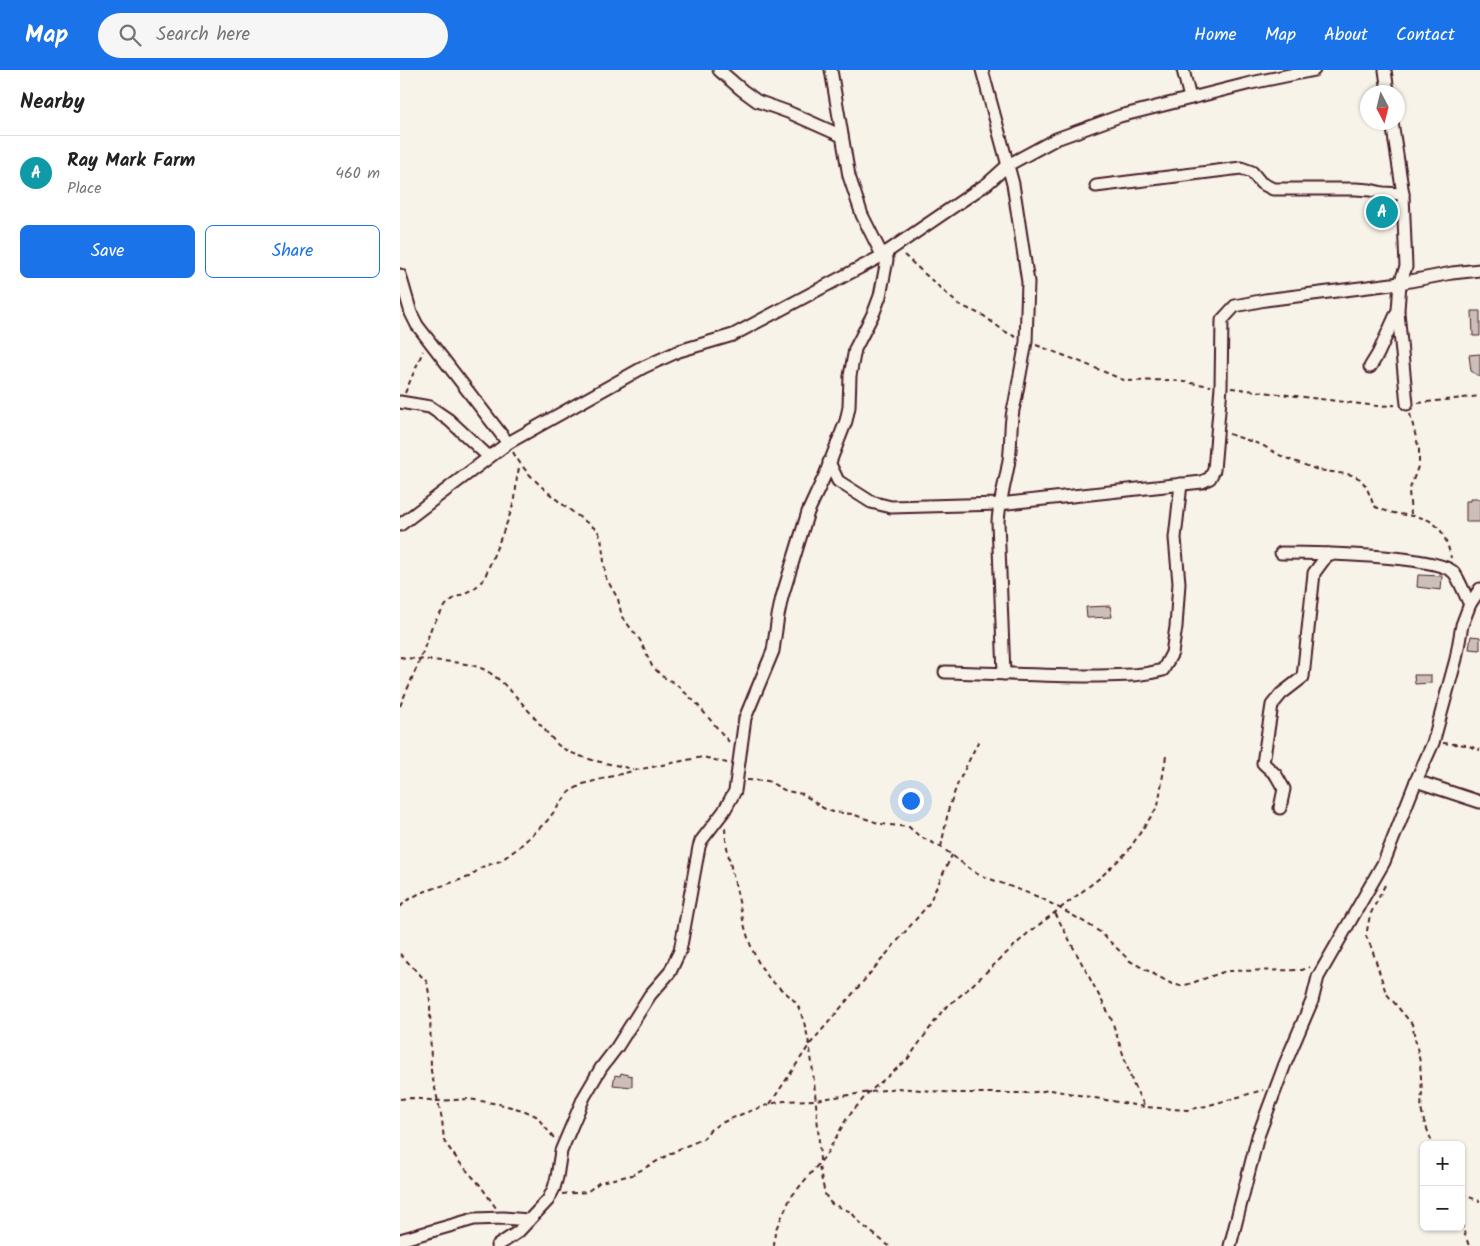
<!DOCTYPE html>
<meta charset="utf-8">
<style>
:root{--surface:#fff;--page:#f6f6f6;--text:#222;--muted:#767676;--line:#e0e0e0;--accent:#1a73e8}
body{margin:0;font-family:Kalam,sans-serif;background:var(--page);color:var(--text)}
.controls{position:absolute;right:15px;bottom:15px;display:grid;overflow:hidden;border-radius:8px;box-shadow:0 1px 4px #0004}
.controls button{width:45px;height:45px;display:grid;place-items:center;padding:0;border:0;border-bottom:1px solid var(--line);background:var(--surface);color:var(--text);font:25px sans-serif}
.compass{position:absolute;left:960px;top:15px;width:45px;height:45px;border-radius:50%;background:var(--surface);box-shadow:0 1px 4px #0004;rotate:173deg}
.you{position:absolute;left:510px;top:730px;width:18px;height:18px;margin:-12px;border:4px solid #fff;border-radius:50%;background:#1a73e8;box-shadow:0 0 0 8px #1a73e833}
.badge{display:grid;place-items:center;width:32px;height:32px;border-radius:50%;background:var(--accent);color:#fff;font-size:16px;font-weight:700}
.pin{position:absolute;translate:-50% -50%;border:2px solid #fff;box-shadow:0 1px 5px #0006}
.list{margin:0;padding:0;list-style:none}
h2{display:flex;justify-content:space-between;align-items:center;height:65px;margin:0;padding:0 20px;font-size:21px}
h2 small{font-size:16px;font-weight:400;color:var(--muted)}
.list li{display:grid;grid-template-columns:32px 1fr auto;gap:15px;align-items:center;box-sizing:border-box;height:75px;padding:0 20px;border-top:1px solid var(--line)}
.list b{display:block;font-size:19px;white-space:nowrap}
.list p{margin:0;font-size:16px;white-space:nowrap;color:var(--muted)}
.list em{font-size:16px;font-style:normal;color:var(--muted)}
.actions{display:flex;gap:10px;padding:15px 20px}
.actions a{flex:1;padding:11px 0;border:1px solid var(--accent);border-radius:8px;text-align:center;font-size:18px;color:var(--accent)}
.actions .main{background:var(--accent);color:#fff}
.icon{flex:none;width:28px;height:28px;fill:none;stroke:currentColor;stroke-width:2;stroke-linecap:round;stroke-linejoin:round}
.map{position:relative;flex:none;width:1080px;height:1176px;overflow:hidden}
header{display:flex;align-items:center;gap:30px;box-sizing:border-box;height:70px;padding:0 25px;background:var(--accent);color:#fff}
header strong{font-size:24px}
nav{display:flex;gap:28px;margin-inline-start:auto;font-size:18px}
.search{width:350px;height:45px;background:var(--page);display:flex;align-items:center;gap:12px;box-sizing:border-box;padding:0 18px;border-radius:28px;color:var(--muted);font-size:19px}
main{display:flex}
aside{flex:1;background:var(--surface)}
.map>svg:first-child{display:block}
.building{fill:#ccbfb9;stroke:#4a1f2b}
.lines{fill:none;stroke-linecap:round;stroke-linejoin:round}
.street-casing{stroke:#4a1f2b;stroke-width:15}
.path{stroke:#4a1f2b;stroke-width:2;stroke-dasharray:5 4;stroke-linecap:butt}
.street{stroke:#f7f3e8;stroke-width:11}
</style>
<header>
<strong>Map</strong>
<div class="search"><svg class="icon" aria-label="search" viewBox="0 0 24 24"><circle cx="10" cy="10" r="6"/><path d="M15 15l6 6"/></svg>Search here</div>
<nav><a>Home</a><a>Map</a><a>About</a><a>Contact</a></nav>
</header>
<main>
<aside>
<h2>Nearby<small></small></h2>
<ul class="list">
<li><span class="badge" style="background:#0f9aa8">A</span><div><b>Ray Mark Farm</b><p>Place</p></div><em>460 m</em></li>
</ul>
<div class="actions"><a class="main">Save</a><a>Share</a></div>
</aside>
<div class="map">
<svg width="1080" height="1176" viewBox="0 0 1080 1176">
<rect width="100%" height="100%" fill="#f7f3e8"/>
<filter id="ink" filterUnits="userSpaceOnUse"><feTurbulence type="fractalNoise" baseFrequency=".02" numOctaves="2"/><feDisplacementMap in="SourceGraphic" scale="10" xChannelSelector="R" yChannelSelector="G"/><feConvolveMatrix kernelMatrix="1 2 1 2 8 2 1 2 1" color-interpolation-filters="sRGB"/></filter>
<g filter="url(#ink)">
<g class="building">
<path d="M1072,241H1080V266H1073Z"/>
<path d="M1080,284V307L1071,301L1069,285Z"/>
<path d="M1070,429H1080V452H1066V431H1070Z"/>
<path d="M1018,505L1042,506L1041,520L1017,517Z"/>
<path d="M710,536L712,547L687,548L686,537Z"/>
<path d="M1071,566L1080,567V580L1069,579Z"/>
<path d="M1014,605H1031V613L1015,614Z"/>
<path d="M221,1003L232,1006V1017L213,1015L215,1005L220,1006Z"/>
</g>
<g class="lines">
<g class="street-casing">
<g id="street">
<path d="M319,0L342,20L357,31L388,42L442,66"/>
<path d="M431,0L449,106L462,145L482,185"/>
<path d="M582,0L613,114L628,212L626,272L615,332C609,350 612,371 609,390C606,411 599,431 598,452L604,604"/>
<path d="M783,0L790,28"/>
<path d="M985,0L988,22"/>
<path d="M696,116L841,98L852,102L861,113L873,119H956L970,120L983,123L1003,124"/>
<path d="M0,205L11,243L17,255L108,373"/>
<path d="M998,242L1007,334"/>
<path d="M970,297L978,284L998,240L1000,213L1006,197L1003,124L992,52"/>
<path d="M0,332L30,337L49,350L89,387"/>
<path d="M429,392L438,411L471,432L491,437L599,434L802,412L810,408L814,400L821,317L822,250L835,236L865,230L1000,213L1052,203L1080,200"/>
<path d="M0,455L108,373L244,297L279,281L333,265L478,188L588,113L608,95L656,69L720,46L851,13L914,0"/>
<path d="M881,483C912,483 1030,485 1052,501C1058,505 1065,526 1070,534"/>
<path d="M545,602C594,603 642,606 690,606C716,605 738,607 763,600L772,583L776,557L779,513L775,468L781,414"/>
<path d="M1016,711L1080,732"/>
<path d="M880,738L884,719L876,705L863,693L872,635L881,624L903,607L914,503L928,484"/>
<path d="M0,1170L74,1149L103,1148L129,1150"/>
<path d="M97,1176L118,1162L148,1130L154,1118L157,1107L161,1081L184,1027L201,998L217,977L250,925L270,902L276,889L280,881L299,777L301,771L324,741L335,721L345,648L373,581L378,546L382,527L408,442L425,405L446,351L449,337L450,306L455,279L474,242L480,226L487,190L486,182"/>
<path d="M830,1176L858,1066L885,994L912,931L918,907L984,792L1016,711L1033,673L1056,589L1062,555L1070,534L1080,519"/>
</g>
</g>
<g class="path">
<path d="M504,185L558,234L584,246L604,261L616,267"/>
<path d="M636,275L676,290L726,311L771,310L811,316"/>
<path d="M831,318L977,336L995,335"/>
<path d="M5,323L23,281"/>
<path d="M1018,333L1080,326"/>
<path d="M1010,344L1019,379V394L1009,421L1011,444"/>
<path d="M829,364L862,375L883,387L918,400L953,405L960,409L966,416L974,436C1010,455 1039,431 1051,488"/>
<path d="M113,382C129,412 170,440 197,460L201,467L206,508L218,529L222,547L240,570L252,596L262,606L276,614L296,633L330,673"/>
<path d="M0,587C23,591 64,590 83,599C107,610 139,655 158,675C179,690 208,693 233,699"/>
<path d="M0,636L20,590L32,556L46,535L53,529L75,518L84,509L108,450L115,429L117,407L120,394"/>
<path d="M1043,673L1066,675L1080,680"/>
<path d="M347,710L368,711L386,721L403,724L423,738L433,742L452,744L481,754L509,757L519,766L541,777L577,804L641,828L681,850L700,862L730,891L772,914L781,916L789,914L826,901L902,900L910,897"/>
<path d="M325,758C326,780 332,801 337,822C343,850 348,880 366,904C374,916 393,926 398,936C410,964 412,993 415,1022C417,1045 419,1067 420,1091"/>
<path d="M541,777L549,737L558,713L580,668"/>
<path d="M985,815L970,845L966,866L972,879L986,923L1012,954L1020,992L1022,1023L1021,1039L1024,1051L1033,1075"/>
<path d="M0,837L6,831L20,823L69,807L82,797L100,791L117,779L147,751L169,722L183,714L236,700L303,687L327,693"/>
<path d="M655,843L711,948L733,1014L745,1037"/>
<path d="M0,884L27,912L30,930L31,1001L42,1049L44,1071L60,1093L80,1115L96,1138"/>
<path d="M0,1029L12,1028L38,1031L69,1029L99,1034L123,1040L136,1046L154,1068"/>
<path d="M370,1034L410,974L528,835L552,785"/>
<path d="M419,1097L425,1124L429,1131L432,1134L451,1142L461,1154L489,1176"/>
<path d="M162,1124L187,1122L200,1112L232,1105L279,1079L303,1069L310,1060L319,1054L342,1044L370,1034L384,1031L415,1030L498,1018L555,1023H627L651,1020L745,1037L787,1040L806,1036L863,1020"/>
<path d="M1061,1124L1080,1131"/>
<path d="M1061,1144L1063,1159L1069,1176"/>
<path d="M374,1176L375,1161L391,1127L426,1085L447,1048L468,1023L507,990L543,940L567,920L627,864L701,807L728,781L758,736L766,686"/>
</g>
<use href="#street" class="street"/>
</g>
</g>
</svg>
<div class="controls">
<button>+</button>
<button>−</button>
</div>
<svg class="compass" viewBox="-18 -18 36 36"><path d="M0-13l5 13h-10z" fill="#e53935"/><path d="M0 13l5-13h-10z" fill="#767676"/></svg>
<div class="you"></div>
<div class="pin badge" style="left:982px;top:142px;background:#0f9aa8">A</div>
</div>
</main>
